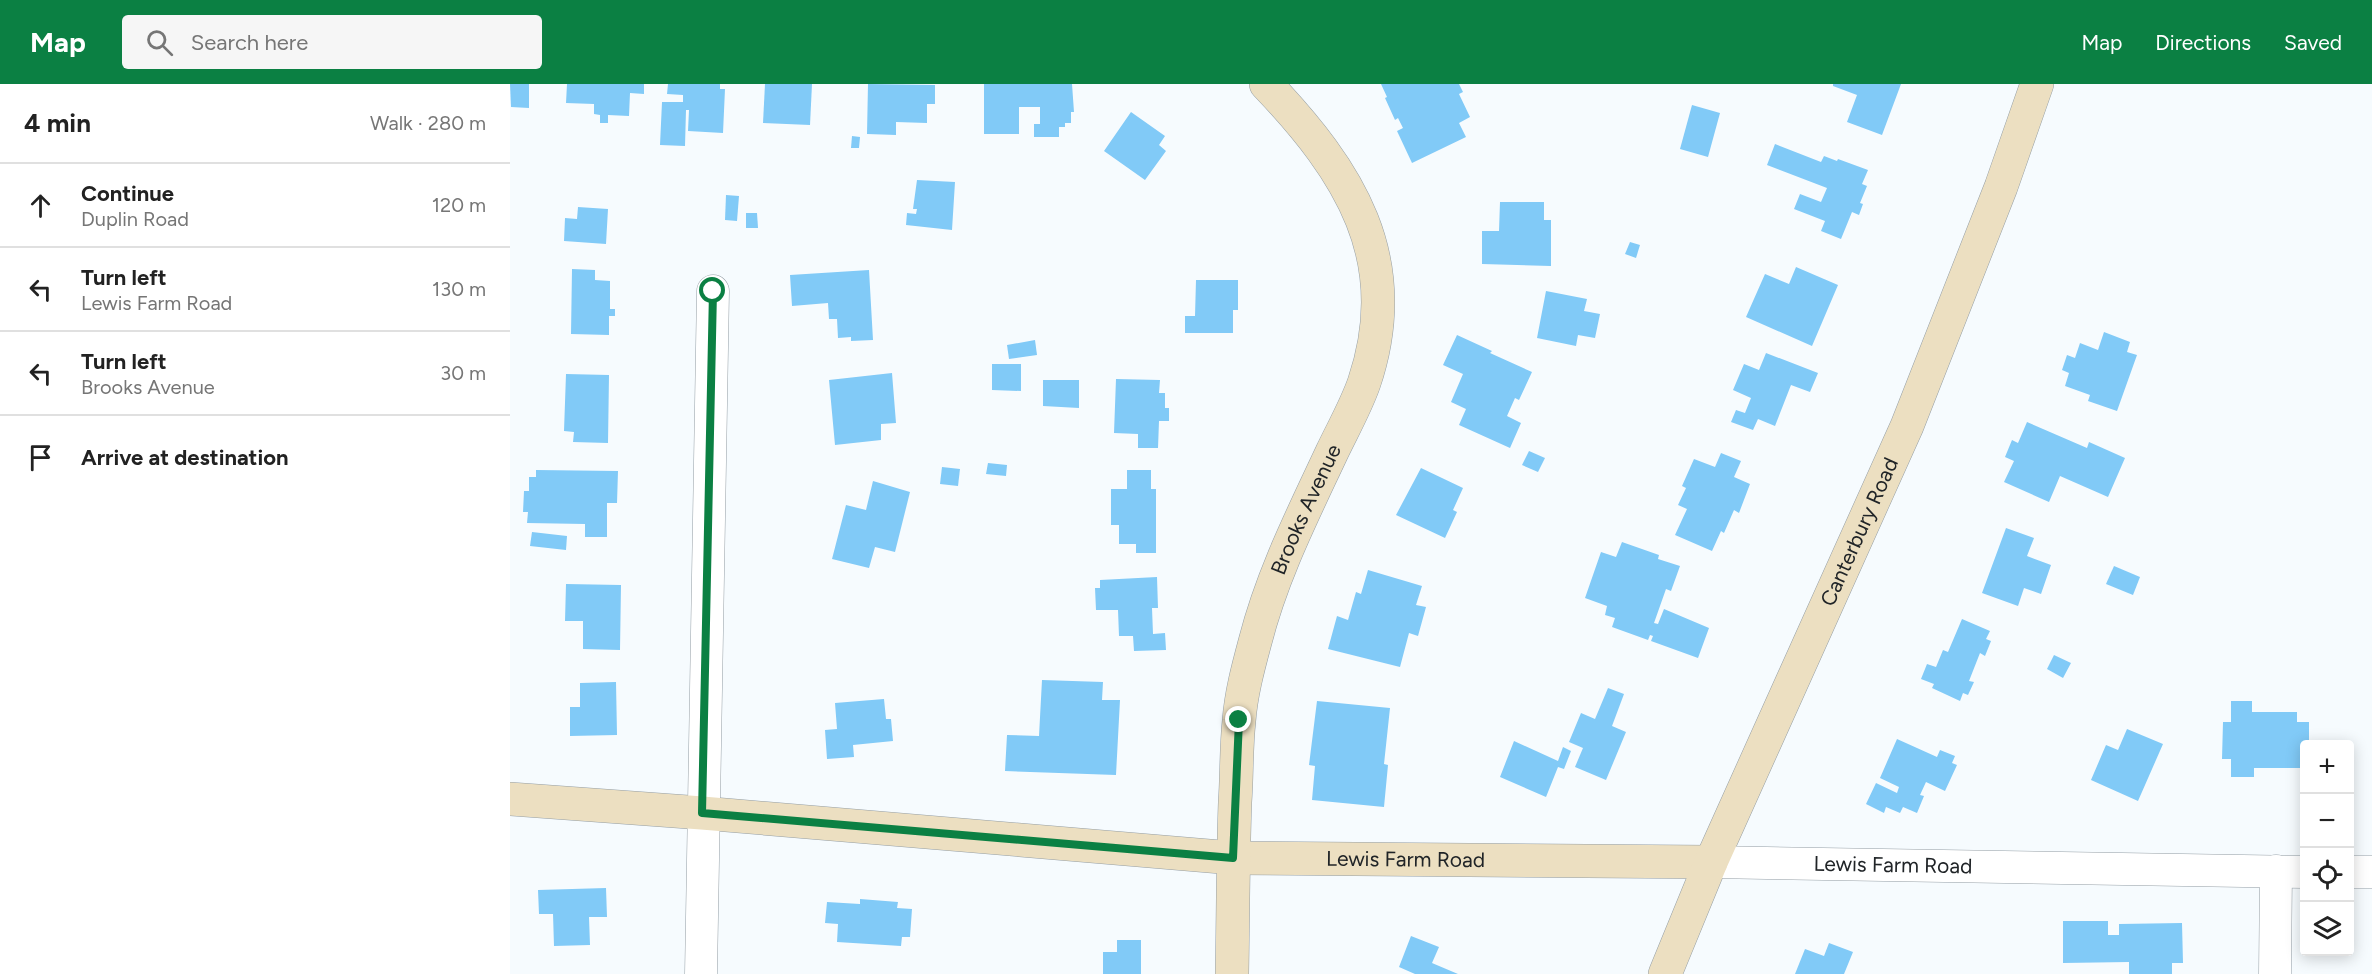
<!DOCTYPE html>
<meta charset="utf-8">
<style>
:root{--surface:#fff;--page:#f6f6f6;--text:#222;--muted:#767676;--line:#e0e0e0;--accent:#0b8043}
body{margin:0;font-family:Figtree,sans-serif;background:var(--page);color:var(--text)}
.controls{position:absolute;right:18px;bottom:18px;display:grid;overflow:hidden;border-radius:6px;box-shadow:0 3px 15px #0003}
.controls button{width:54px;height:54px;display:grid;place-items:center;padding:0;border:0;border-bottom:2px solid var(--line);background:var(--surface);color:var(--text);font:30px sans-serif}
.stop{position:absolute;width:18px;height:18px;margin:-14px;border:4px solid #0b8043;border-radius:50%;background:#fff}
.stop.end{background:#0b8043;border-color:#fff;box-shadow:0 2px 6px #0008}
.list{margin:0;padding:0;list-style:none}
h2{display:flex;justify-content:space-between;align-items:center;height:78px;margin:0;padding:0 24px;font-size:26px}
h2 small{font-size:20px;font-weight:400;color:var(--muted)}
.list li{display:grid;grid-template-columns:39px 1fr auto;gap:18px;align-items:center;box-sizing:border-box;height:84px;padding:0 24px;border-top:2px solid var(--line)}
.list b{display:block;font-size:22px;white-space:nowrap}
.list p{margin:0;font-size:20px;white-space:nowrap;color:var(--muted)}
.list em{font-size:20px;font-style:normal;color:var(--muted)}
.icon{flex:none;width:33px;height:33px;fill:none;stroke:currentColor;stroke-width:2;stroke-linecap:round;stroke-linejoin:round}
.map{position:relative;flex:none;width:1862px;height:890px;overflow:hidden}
header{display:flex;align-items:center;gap:36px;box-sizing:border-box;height:84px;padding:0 30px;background:var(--accent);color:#fff}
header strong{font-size:28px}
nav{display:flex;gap:33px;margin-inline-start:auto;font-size:21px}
.search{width:420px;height:54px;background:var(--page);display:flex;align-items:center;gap:15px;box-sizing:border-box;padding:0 21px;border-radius:6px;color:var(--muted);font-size:22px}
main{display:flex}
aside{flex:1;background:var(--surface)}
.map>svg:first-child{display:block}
.building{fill:#81caf7}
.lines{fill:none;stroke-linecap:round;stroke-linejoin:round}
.street-casing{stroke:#959fa6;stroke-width:33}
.secondary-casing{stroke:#959fa6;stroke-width:34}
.street{stroke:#fff;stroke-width:32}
.secondary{stroke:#ecdfc1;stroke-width:33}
.route{stroke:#0b8043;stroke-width:8}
.labels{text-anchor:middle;stroke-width:5;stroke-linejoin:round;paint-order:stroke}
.street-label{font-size:21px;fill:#202427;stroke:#fff}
</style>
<header>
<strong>Map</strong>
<div class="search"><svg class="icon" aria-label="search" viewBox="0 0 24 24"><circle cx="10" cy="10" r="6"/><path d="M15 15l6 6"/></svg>Search here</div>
<nav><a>Map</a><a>Directions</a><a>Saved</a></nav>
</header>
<main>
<aside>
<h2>4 min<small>Walk · 280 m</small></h2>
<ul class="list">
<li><svg class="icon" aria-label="ahead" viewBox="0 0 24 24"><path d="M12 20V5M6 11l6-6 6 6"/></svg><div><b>Continue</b><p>Duplin Road</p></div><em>120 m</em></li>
<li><svg class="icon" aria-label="left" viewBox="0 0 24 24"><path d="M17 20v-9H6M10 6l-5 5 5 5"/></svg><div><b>Turn left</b><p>Lewis Farm Road</p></div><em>130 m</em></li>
<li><svg class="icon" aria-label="left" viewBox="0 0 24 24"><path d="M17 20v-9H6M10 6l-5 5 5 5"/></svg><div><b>Turn left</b><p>Brooks Avenue</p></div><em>30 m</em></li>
<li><svg class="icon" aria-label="arrive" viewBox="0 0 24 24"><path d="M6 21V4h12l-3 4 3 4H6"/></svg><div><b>Arrive at destination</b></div></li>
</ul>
</aside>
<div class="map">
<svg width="1862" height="890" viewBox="0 0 1862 890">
<rect width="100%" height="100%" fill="#f6fbfe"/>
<g class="building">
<path d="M0,0H19V24L1,23Z"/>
<path d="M57,0H134V10L120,9L119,32L98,31V39H90V31L84,30V20L56,19Z"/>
<path d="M158,0H210V5H215L213,49L178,47L179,26H176L175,62L150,61L152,18H173V11L157,10Z"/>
<path d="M255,0H302L300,41L253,39Z"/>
<path d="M358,0L425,1V20H417V39L386,38V51L357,50Z"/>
<path d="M474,0H562L564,28H561V39H555V43H549V53H524V40H530V23H509V50H474Z"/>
<path d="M871,0H949L953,8L949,10L960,33L949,39L956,53L902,79L887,47L893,44L888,34L885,36L875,14L877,13Z"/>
<path d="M1323,0H1391L1372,51L1337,38L1347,11L1323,2Z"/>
<path d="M1182,21L1210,29L1198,73L1170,65Z"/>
<path d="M621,28L655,52L649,61L656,67L635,96L594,67Z"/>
<path d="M342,52L350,53L349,64H341Z"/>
<path d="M1265,60L1311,78L1314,72L1327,77L1328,75L1358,86L1352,100L1357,102L1350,119L1353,120L1349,131L1342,128L1331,155L1311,147L1315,137L1284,125L1290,110L1311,118L1317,104L1257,81Z"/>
<path d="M407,96L445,98L442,146L396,141L397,129L406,130L407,125H403Z"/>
<path d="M216,111L229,112L227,137L215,136Z"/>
<path d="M990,118H1034V136H1041V182L972,180V147H989Z"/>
<path d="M68,123L98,125L96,160L54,157L55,134L67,135Z"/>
<path d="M236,129H247L248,144H236Z"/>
<path d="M1120,158L1130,161L1126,174L1115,170Z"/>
<path d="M1286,183L1328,201L1302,262L1236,233L1255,190L1279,200Z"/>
<path d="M62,185L85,186V196L100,197V225H105V232H99V251L61,250Z"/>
<path d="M359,186L363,256L341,257V253L328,254L327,235H319L318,219L282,222L280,191Z"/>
<path d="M686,196H728V226H723V249H675V232H685Z"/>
<path d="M1036,207L1077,215L1074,227L1090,230L1085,254L1068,251L1066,262L1027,254Z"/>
<path d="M1594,248L1620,258L1617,268L1627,271L1607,327L1578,317L1580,311L1555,302L1559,289L1552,286L1557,271L1565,274L1570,259L1588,266Z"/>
<path d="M947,251L982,267L980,269L1022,288L1009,316L1005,314L997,332L1011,339L1000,364L949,341L956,325L941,318L953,290L933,281Z"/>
<path d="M525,256L527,271L499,275L497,261Z"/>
<path d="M1256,269L1308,289L1300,308L1281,301L1265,342L1248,335L1243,346L1221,338L1226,326L1235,329L1241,314L1223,306L1234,280L1249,286Z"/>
<path d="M482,280H511V307L482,306Z"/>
<path d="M382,289L386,339L371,340V356L325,361L319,296Z"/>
<path d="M56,290L99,291L98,359L63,358L64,348L54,347Z"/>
<path d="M606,295L650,296L649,309H655V324H659V337H649L648,364H628V350L604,349Z"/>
<path d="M533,296H569V324L533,322Z"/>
<path d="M1517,338L1577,364L1579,358L1615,374L1598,413L1550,392L1539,418L1494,398L1504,377L1495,373L1502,356L1508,359Z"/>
<path d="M1019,367L1035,374L1028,388L1012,381Z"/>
<path d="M1211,369L1231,377L1224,393L1240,400L1229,429L1224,426L1214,449L1211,447L1202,467L1165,451L1177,425L1168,421L1176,404L1172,402L1184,375L1205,383Z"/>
<path d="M478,379L497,381L496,392L476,390Z"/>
<path d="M432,383L450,385L448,402L430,400Z"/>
<path d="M911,384L953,404L943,426L947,428L935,454L886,431Z"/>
<path d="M26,386L108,387L107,419H97V453H75V440L17,439L18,428H13L14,407H19V393H26Z"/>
<path d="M617,386H641V405H646V469H626V460H609V441H601V405H617Z"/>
<path d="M363,397L400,408L385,468L365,463L359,484L322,475L336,421L356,426Z"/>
<path d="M1496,444L1524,454L1517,472L1541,481L1531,510L1514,504L1508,522L1472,509Z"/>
<path d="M22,448L57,452L56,466L20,462Z"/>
<path d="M1112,458L1149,471L1148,475L1170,482L1161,507L1156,505L1144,539L1148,540L1154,525L1199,544L1188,574L1141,557L1143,552L1140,551L1138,556L1102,543L1105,534L1095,531L1097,522L1075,514L1091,468L1106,473Z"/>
<path d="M1604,482L1630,493L1623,511L1596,500Z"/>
<path d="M858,486L912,502L906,521L916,523L908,552L899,549L890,583L818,565L827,532L838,536L846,508L851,510Z"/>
<path d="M647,493L648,524H642L643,550L655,549L656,566L624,567L623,552H609L608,526H586L585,504H590V496Z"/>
<path d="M56,500L111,501L110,566L73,565V537H55Z"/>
<path d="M1452,535L1480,547L1476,555L1481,557L1475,572L1470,569L1459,597L1464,598L1458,611L1453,609L1450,617L1422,604L1424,600L1411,595L1417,580L1426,583L1433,566L1438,568Z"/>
<path d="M1544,571L1561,579L1553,594L1537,585Z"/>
<path d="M532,596L593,598L592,616H610L606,691L495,687L497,651L529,652Z"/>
<path d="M106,598L107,651L60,652V623H70V599Z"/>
<path d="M1098,604L1114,610L1102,642L1116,648L1096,696L1065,683L1073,664L1059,658L1071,629L1085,635Z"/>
<path d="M374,615L376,635H381L383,657L343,661L344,673L317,675L315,646L327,645L325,619Z"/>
<path d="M807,617L880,624L874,680L878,681L874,723L802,716L805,682L799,681Z"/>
<path d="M1721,617H1742V628H1787V638H1799V660H1794V684H1744V693H1721V675H1712L1713,638H1721Z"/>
<path d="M1617,645L1653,660L1628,717L1581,696L1596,661L1608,666Z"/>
<path d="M1387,655L1427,673L1430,666L1445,672L1442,679L1447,681L1435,707L1416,698L1410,711L1414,712L1407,729L1393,723L1390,729L1376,723L1374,729L1356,720L1366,699L1387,709L1389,703L1370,694Z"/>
<path d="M1004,657L1048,677L1053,663L1061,667L1054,685L1048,683L1036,713L990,693Z"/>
<path d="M96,804L97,833H79L80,861L44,862L43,830H29L28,806Z"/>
<path d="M350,815L388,818L387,824L402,825L400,853H392L391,862L327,858L328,840L315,839L317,818L350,820Z"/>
<path d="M1553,837H1598V851H1609V840L1672,839L1673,879H1662V890H1619V878L1553,879Z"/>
<path d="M901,852L929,863L922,879L948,890H905L889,883Z"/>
<path d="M607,856H631V890H593V868H607Z"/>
<path d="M1319,859L1343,868L1334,890H1285L1295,865L1314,872Z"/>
</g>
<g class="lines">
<g class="street-casing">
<g id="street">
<path id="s1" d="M1201,778L1794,788"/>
<path d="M1840,788H1862"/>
<path d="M191,890L203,207"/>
<path d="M1765,890L1766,787"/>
</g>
</g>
<g class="secondary-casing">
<g id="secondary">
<path id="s2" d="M0,715L192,729L723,774L1201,778"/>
<path id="s3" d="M722,890C723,833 723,775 725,718C727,691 726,664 729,637C731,610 738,584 745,558C762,491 793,430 822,368C833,345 846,322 854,299C896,175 839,87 756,0"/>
<path id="s4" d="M1155,890L1201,778L1397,342L1491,103L1527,0"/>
</g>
</g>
<use href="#street" class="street"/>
<use href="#secondary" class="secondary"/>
</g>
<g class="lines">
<path class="route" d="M203,207L192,729L723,774L729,636"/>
</g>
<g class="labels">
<g class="street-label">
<text dy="7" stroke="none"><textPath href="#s3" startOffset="476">Brooks Avenue</textPath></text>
<text dy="7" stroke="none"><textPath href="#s4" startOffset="483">Canterbury Road</textPath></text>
<text dy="7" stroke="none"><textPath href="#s2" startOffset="898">Lewis Farm Road</textPath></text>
<text dy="7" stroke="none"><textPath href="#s1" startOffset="182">Lewis Farm Road</textPath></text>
</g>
</g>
</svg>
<div class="controls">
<button>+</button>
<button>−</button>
<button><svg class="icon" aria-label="locate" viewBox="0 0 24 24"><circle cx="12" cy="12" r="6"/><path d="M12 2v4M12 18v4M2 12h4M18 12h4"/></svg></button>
<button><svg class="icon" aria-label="layers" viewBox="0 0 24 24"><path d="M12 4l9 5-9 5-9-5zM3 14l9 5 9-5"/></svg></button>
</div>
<div class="stop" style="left:203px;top:207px"></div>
<div class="stop end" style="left:729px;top:636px"></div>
</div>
</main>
